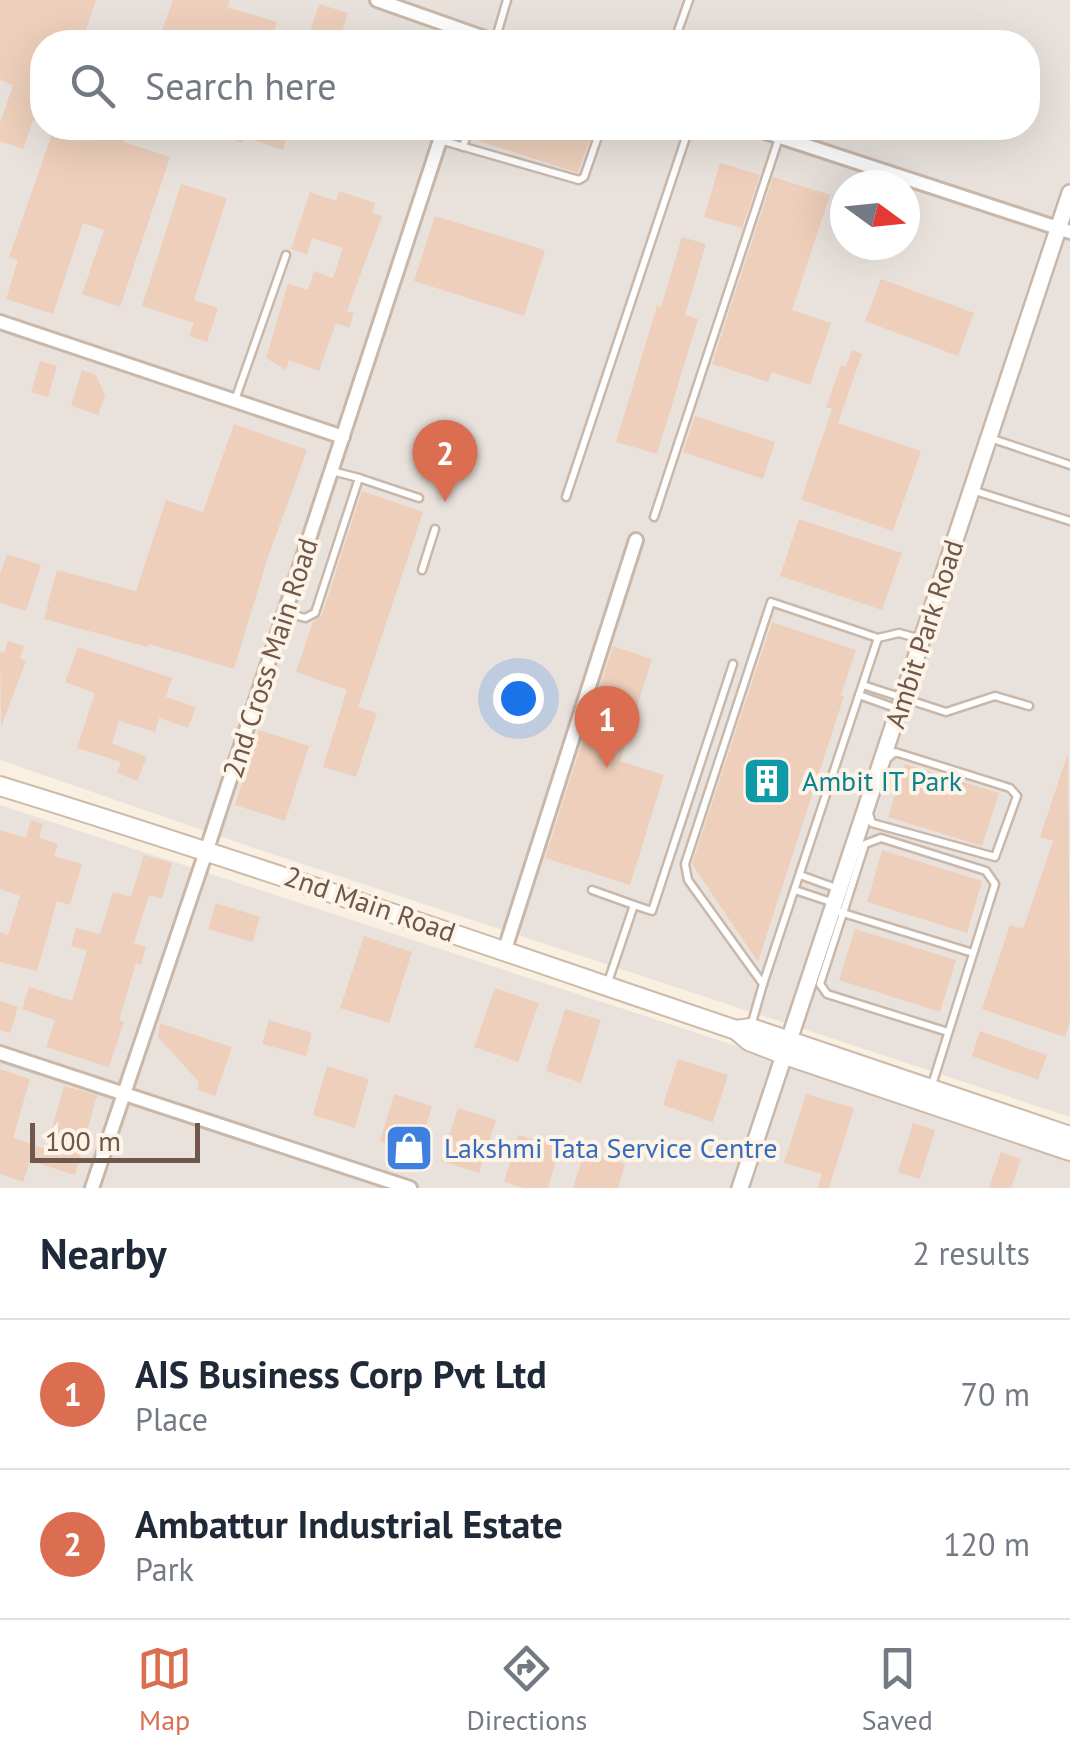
<!DOCTYPE html>
<style>
:root{--surface:#fff;--page:#f6f6f7;--text:#1f2937;--muted:#747a83;--line:#e0e1e3;--accent:#db6e50}
body{margin:0;font-family:"PT Sans",sans-serif;background:var(--page);color:var(--text)}
.compass{position:absolute;left:830px;top:170px;width:90px;height:90px;border-radius:50%;background:var(--surface);box-shadow:0 10px 40px #0002;rotate:105deg}
.scale{position:absolute;left:30px;bottom:25px;width:170px;box-sizing:border-box;padding-left:10px;border:5px solid #6f574b;border-top:0;font-size:28px;line-height:35px;white-space:nowrap;color:#6f574b;-webkit-text-stroke:8px #fdf4e7;paint-order:stroke}
.you{position:absolute;left:518px;top:698px;width:35px;height:35px;margin:-25px;border:8px solid #fff;border-radius:50%;background:#1a73e8;box-shadow:0 0 0 15px #1a73e833}
.badge{display:grid;place-items:center;width:65px;height:65px;border-radius:50%;background:var(--accent);color:#fff;font-size:32px;font-weight:700}
.pin{position:absolute;translate:-50% -82px;filter:drop-shadow(0 2px 5px #0008)}
.pin::after{content:'';position:absolute;top:52px;width:35px;height:30px;background:inherit;clip-path:polygon(0 0,100% 0,50% 100%)}
.list{margin:0;padding:0;list-style:none}
h2{display:flex;justify-content:space-between;align-items:center;height:130px;margin:0;padding:0 40px;font-size:42px}
h2 small{font-size:32px;font-weight:400;color:var(--muted)}
.list li{display:grid;grid-template-columns:65px 1fr auto;gap:30px;align-items:center;box-sizing:border-box;height:150px;padding:0 40px;border-top:2px solid var(--line)}
.list b{display:block;font-size:38px;white-space:nowrap}
.list p{margin:0;font-size:32px;white-space:nowrap;color:var(--muted)}
.list em{font-size:32px;font-style:normal;color:var(--muted)}
.icon{flex:none;width:55px;height:55px;fill:none;stroke:currentColor;stroke-width:2;stroke-linecap:round;stroke-linejoin:round}
.map{position:relative;flex:none;width:1070px;height:1188px;overflow:hidden}
.search{position:absolute;background:var(--surface);box-shadow:0 10px 40px #0002;left:30px;right:30px;top:30px;height:110px;display:flex;align-items:center;gap:25px;box-sizing:border-box;padding:0 35px;border-radius:40px;color:var(--muted);font-size:38px}
.sheet{height:430px;background:var(--surface)}
nav{display:flex;justify-content:space-around;align-items:center;box-sizing:border-box;height:140px;border-top:2px solid var(--line);background:var(--surface);font-size:28px;color:var(--muted)}
nav a{display:grid;justify-items:center;gap:5px}
nav .on{color:var(--accent)}
.map>svg:first-child{display:block}
.industrial{fill:#e9e2dc;fill-rule:evenodd}
.building{fill:#edcfbb}
.lines{fill:none;stroke-linecap:round;stroke-linejoin:round}
.service-casing{stroke:#c9b8aa;stroke-width:11}
.minor-casing{stroke:#c9b8aa;stroke-width:18}
.tertiary-casing{stroke:#c9b8aa;stroke-width:20}
.secondary-casing{stroke:#cebaaa;stroke-width:22}
.service{stroke:#fff;stroke-width:6}
.minor{stroke:#fff;stroke-width:12}
.tertiary{stroke:#fff;stroke-width:15}
.secondary{stroke:#fff;stroke-width:18}
.labels{text-anchor:middle;stroke-width:8;stroke-linejoin:round;paint-order:stroke}
.street-label{font-size:28px;fill:#6f574b;stroke:#fdf4e7}
.culture-label{font-size:28px;fill:#0d838f;stroke:#fdf4e7;text-anchor:start}
.shop-label{font-size:28px;fill:#366cbe;stroke:#fdf4e7;text-anchor:start}
</style>
<div class="map">
<svg width="1070" height="1188" viewBox="0 0 1070 1188">
<rect width="100%" height="100%" fill="#faf0e2"/>
<g class="industrial">
<path d="M0,0H1070V1117L257,849L0,760ZM42,42H1028V128H42ZM845,185H905V245H845Z"/>
<path d="M0,805L1070,1155V1188H0Z"/>
</g>
<g class="building">
<path d="M0,0H96L82,42H42V123L33,120L23,149L0,141V123L13,85L0,80Z"/>
<path d="M173,0H230L227,7L277,22L271,42H158Z"/>
<path d="M319,4L348,13L339,42H307Z"/>
<path d="M54,128H111L127,133L124,142L170,157L120,307L82,294L104,230L83,223L53,314L6,299L18,260L9,257Z"/>
<path d="M199,128H290L283,150L244,137L242,143Z"/>
<path d="M476,128H594L578,173L473,139Z"/>
<path d="M720,163L760,175L742,228L704,217Z"/>
<path d="M773,177L830,195L792,310L831,323L810,385L772,372L768,382L712,364Z"/>
<path d="M181,184L227,198L194,300L218,308L207,342L189,336L194,323L142,306Z"/>
<path d="M339,191L375,203L372,213L382,216L347,311L354,313L349,328L336,323L319,371L289,360L286,370L266,358L288,284L308,290L314,271L333,278L343,248L312,238L307,255L291,249L310,192L336,201Z"/>
<path d="M435,216L545,250L524,316L414,281Z"/>
<path d="M682,237L706,244L685,315L698,319L657,454L616,442L657,306L661,307Z"/>
<path d="M881,279L974,313L958,356L865,321Z"/>
<path d="M852,350L862,354L838,423L921,451L893,531L801,500L832,409L826,407L841,365L846,367Z"/>
<path d="M40,361L57,366L48,397L31,392Z"/>
<path d="M82,370L96,375L105,396L98,415L71,406Z"/>
<path d="M695,416L775,442L763,479L683,452Z"/>
<path d="M234,424L307,450L267,560L234,669L149,644L148,647L44,619L57,570L136,591L166,500L203,512Z"/>
<path d="M362,491L423,512L358,707L377,713L356,777L323,767L347,690L296,672L313,622L322,615Z"/>
<path d="M799,519L902,553L882,610L780,576Z"/>
<path d="M7,554L41,565L26,611L0,603V574Z"/>
<path d="M772,622L856,650L841,695L844,696L758,962L692,864Z"/>
<path d="M8,641L24,646L20,658L26,661L1,727L0,651L4,653Z"/>
<path d="M613,646L652,659L620,761L664,775L630,885L545,858Z"/>
<path d="M78,647L172,678L166,697L196,707L188,728L159,718L155,732L119,721L112,743L147,757L137,781L117,773L121,762L77,748L95,693L65,682Z"/>
<path d="M259,730L309,746L285,821L235,805Z"/>
<path d="M1068,753L1070,1021L1065,1037L982,1009L1010,925L1023,929L1053,841L1040,837Z"/>
<path d="M905,764L999,793L982,846L888,817Z"/>
<path d="M31,820L43,824L39,838L58,844L54,856L82,864L70,905L57,901L37,971L0,962V932L8,935L20,896L0,889V830L26,838Z"/>
<path d="M882,850L982,881L967,933L867,902Z"/>
<path d="M144,855L172,863L162,899L149,895L134,943L146,947L141,965L136,963L119,1020L124,1022L109,1067L46,1047L55,1020L22,1009L29,987L72,1001L87,950L71,946L76,928L100,934L113,892L131,897Z"/>
<path d="M216,903L260,917L253,942L208,929Z"/>
<path d="M855,929L956,960L940,1012L839,980Z"/>
<path d="M364,936L412,952L389,1023L340,1008Z"/>
<path d="M495,988L539,1003L518,1062L474,1047Z"/>
<path d="M0,1001L18,1007L10,1033L0,1030Z"/>
<path d="M565,1009L601,1020L581,1083L546,1071Z"/>
<path d="M269,1020L312,1033L306,1056L262,1044Z"/>
<path d="M160,1023L232,1047L215,1096L197,1089L199,1082L158,1037Z"/>
<path d="M980,1031L1047,1055L1038,1080L972,1056Z"/>
<path d="M678,1059L728,1075L713,1122L663,1105Z"/>
<path d="M327,1066L369,1079L355,1128L313,1115Z"/>
<path d="M0,1069L30,1079L13,1138L46,1149L64,1086L97,1095L75,1175L30,1161L23,1182L0,1174Z"/>
<path d="M394,1094L432,1106L418,1152L380,1141Z"/>
<path d="M806,1094L854,1108L829,1188H818L822,1174L784,1163Z"/>
<path d="M458,1108L496,1120L479,1173L441,1161Z"/>
<path d="M913,1123L935,1130L920,1179L898,1172Z"/>
<path d="M518,1135L560,1147L548,1188H524L504,1182Z"/>
<path d="M585,1151L625,1164L618,1188H573Z"/>
<path d="M1001,1152L1021,1159L1011,1188H989Z"/>
</g>
<g class="lines">
<g class="service-casing">
<g id="service">
<path d="M495,41L507,0"/>
<path d="M674,42L689,0"/>
<path d="M440,140L579,180L584,177L601,128"/>
<path d="M463,147L469,128"/>
<path d="M235,400L286,255"/>
<path d="M990,438L1070,465"/>
<path d="M332,471L359,478"/>
<path d="M972,490L1070,521"/>
<path d="M566,497L689,128"/>
<path d="M654,517L779,138"/>
<path d="M422,570L435,529"/>
<path d="M771,602L878,638L763,984L688,880L685,864Z"/>
<path d="M285,612L305,618L315,613L359,478L419,498"/>
<path d="M878,638L899,633L921,639"/>
<path d="M863,685L946,712L995,696L1029,706"/>
<path d="M859,695L898,709"/>
<path d="M869,814L872,823L995,857L1017,796L1010,788L895,752L887,759"/>
<path d="M800,875L836,888"/>
<path d="M592,890L634,905"/>
<path d="M795,890L834,903"/>
<path d="M834,910L843,913L865,844L881,838L986,871L995,884L931,1088"/>
<path d="M607,985L634,905L652,911L733,664"/>
<path d="M751,1026L763,984"/>
<path d="M948,1032L827,994L820,984L843,913L973,953"/>
</g>
</g>
<g class="minor-casing">
<g id="minor">
<path d="M377,0L496,42"/>
<path d="M753,128L1070,232"/>
<path d="M0,322L343,437"/>
<path d="M505,949L636,540"/>
<path d="M0,1053L410,1188"/>
<path d="M92,1188L207,849L444,128"/>
</g>
</g>
<g class="tertiary-casing">
<path id="tertiary" d="M740,1188L1070,193"/>
</g>
<g class="secondary-casing">
<g id="secondary">
<path d="M0,786C247,862 491,947 736,1030L749,1041L785,1055L1070,1151"/>
<path d="M736,1030L751,1028L1070,1136"/>
</g>
</g>
<use href="#service" class="service"/>
<use href="#minor" class="minor"/>
<use href="#tertiary" class="tertiary"/>
<use href="#secondary" class="secondary"/>
</g>
<defs>
<g id="building-square" transform="scale(2.5)"><rect x="-9" y="-9" width="18" height="18" rx="4" fill="#0f9aa8" stroke="#fdf4e7"/><path d="M-4-6H4V6H1V3H-1V6H-4ZM-2.5-4.3h1.7v1.8h-1.7ZM.8-4.3h1.7v1.8H.8ZM-2.5-1h1.7V.8h-1.7ZM.8-1h1.7V.8H.8Z" fill="#fff"/></g>
<g id="shop-square" transform="scale(2.5)"><rect x="-9" y="-9" width="18" height="18" rx="4" fill="#3f7fe0" stroke="#fdf4e7"/><path d="M-5-2.5h2.3a2.7 3.5 0 0 1 5.4 0H5L5.5 6h-11ZM-1.5-2.5h3a1.5 2.3 0 0 0-3 0Z" fill="#fff"/></g>
</defs>
<g fill-rule="evenodd">
<use href="#building-square" x="767" y="781"/>
<use href="#shop-square" x="409" y="1148"/>
</g>
<g class="labels">
<g class="street-label">
<text transform="translate(924 634) rotate(-72)" y="10">Ambit Park Road</text>
<text transform="translate(270 658) rotate(-72)" y="10">2nd Cross Main Road</text>
<text transform="translate(370 904) rotate(19)" y="10">2nd Main Road</text>
</g>
<g class="culture-label">
<text x="802" y="791">Ambit IT Park</text>
</g>
<g class="shop-label">
<text x="444" y="1158">Lakshmi Tata Service Centre</text>
</g>
</g>
</svg>
<svg class="compass" viewBox="-18 -18 36 36"><path d="M0-13l5 13h-10z" fill="#e53935"/><path d="M0 13l5-13h-10z" fill="#747a83"/></svg>
<div class="scale">100 m</div>
<div class="you"></div>
<div class="pin badge" style="left:607px;top:768px">1</div>
<div class="pin badge" style="left:445px;top:502px">2</div>
<div class="search"><svg class="icon" aria-label="search" viewBox="0 0 24 24"><circle cx="10" cy="10" r="6"/><path d="M15 15l6 6"/></svg>Search here</div>
</div>
<section class="sheet">
<h2>Nearby<small>2 results</small></h2>
<ul class="list">
<li><span class="badge">1</span><div><b>AIS Business Corp Pvt Ltd</b><p>Place</p></div><em>70 m</em></li>
<li><span class="badge">2</span><div><b>Ambattur Industrial Estate</b><p>Park</p></div><em>120 m</em></li>
</ul>
</section>
<nav>
<a class="on"><svg class="icon" aria-label="map" viewBox="0 0 24 24"><path d="M3 6l6-2 6 2 6-2v14l-6 2-6-2-6 2zM9 4v14M15 6v14"/></svg>Map</a>
<a><svg class="icon" aria-label="directions" viewBox="0 0 24 24"><path d="M12 3l9 9-9 9-9-9zM9 14v-3h6M13 9l2 2-2 2"/></svg>Directions</a>
<a><svg class="icon" aria-label="saved" viewBox="0 0 24 24"><path d="M7 4h10v16l-5-4-5 4z"/></svg>Saved</a>
</nav>
